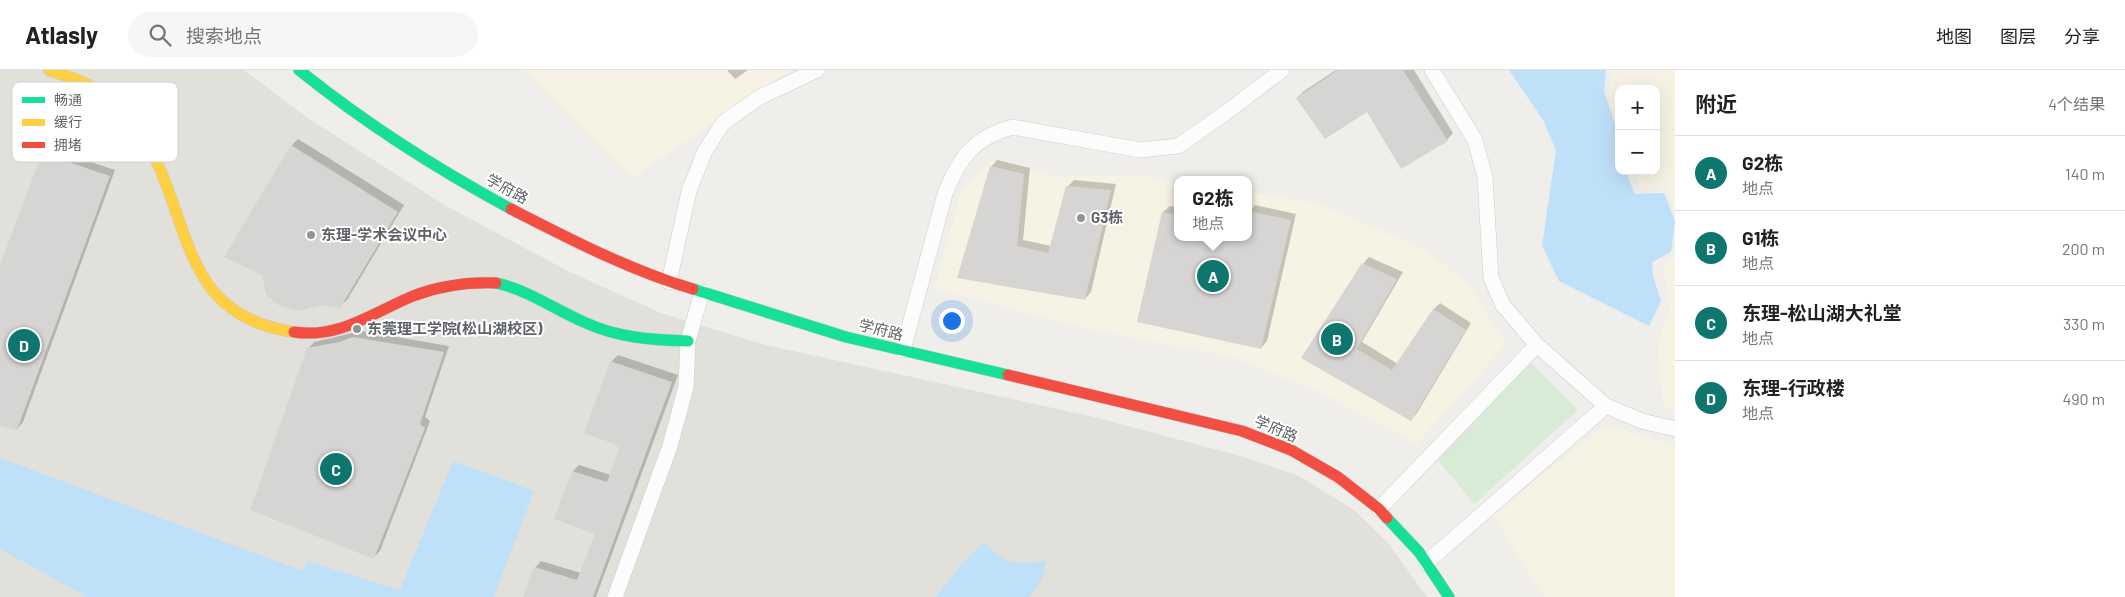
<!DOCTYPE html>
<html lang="zh">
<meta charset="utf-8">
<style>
:root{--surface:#fff;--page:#f6f6f6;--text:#222;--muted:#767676;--line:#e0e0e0;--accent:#0f766e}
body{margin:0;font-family:Barlow,"Noto Sans SC",sans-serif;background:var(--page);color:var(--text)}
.controls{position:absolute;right:15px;top:15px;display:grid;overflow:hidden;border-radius:10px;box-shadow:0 5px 20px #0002}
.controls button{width:45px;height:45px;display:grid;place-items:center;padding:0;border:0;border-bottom:1px solid var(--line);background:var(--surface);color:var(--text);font:25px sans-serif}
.you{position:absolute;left:951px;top:250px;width:18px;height:18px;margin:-12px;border:4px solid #fff;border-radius:50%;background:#1a73e8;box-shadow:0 0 0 8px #1a73e833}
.badge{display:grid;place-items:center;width:32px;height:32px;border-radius:50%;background:var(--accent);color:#fff;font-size:16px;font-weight:700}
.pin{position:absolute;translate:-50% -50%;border:2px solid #fff;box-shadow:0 1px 5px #0006}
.popup{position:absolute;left:1174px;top:106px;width:78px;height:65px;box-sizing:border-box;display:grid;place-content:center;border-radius:10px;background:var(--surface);filter:drop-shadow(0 1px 4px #0005);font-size:16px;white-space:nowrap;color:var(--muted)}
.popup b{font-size:19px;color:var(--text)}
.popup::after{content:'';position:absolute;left:50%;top:100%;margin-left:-10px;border:10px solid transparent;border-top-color:var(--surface)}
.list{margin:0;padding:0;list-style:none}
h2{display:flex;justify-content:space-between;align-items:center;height:65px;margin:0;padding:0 20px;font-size:21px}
h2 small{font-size:16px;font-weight:400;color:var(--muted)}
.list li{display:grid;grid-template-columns:32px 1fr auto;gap:15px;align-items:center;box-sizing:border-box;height:75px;padding:0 20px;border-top:1px solid var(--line)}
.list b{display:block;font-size:19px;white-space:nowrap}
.list p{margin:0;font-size:16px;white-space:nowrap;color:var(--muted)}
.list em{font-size:16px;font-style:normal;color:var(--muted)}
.icon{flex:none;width:28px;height:28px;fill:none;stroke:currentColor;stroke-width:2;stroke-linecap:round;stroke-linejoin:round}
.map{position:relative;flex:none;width:1675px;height:527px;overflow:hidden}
header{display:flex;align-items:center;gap:30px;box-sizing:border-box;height:70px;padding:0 25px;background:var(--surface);border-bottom:1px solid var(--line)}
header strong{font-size:24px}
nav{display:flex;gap:28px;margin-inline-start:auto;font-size:18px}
.search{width:350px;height:45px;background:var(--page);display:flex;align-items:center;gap:12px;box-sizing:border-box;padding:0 18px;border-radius:28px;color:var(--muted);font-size:19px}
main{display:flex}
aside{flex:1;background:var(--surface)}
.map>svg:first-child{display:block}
.commercial{fill:#f7f3e4}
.education{fill:#e2e0da}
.green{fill:#d8ebd6}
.water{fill:#bfe0f9}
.shadow{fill:#0003}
.building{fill:#d6d5d3}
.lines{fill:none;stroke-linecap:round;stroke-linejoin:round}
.street-casing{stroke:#cbcccc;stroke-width:16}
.fast-casing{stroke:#cacacb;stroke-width:12}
.slow-casing{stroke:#cacacb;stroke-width:12}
.jam-casing{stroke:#cacacb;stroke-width:12}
.street{stroke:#fdfcfc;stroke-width:15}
.fast{stroke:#16e098;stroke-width:11}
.slow{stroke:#ffcf43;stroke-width:11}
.jam{stroke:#f24e42;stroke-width:11}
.poi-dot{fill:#919496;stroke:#fff;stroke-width:2}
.labels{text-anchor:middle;stroke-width:4;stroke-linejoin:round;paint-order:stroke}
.street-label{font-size:15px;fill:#5f6368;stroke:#fff}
.poi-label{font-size:15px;font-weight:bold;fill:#5f6368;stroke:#fff;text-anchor:start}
.key{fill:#fff;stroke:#cfd0d2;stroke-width:1}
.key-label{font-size:14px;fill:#5f6368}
</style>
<header>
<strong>Atlasly</strong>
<div class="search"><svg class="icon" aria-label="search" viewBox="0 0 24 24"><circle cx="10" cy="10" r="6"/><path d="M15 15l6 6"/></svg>搜索地点</div>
<nav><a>地图</a><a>图层</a><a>分享</a></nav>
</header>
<main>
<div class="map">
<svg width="1675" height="527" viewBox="0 0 1675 527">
<rect width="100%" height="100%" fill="#efeeea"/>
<g class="commercial">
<path d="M524,0H790L632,108Z"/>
<path d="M1613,0H1675V143L1668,120L1640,117L1634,101H1656V19H1619V56L1608,21Z"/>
<path d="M988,91L1015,93L1056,107L1143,105L1178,114V167H1248V122L1316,133L1425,179L1470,216L1506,274L1417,374L1319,322L1232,287L1090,259L935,219L960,125Z"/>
<path d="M1675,179V342L1663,335L1658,273L1670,236L1663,197L1673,187Z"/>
<path d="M1605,355L1672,374L1675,377V527H1544L1493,445Z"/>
</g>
<path class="education" d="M0,0H244L306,47L446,136L570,202L661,243L766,275L1094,347L1244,387L1299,406L1354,440L1388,473L1427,527H0Z"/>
<path class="green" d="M1525,287L1578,340L1474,434L1438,390Z"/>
<g class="water">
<path d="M1509,0H1606L1604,21L1619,66V101H1625L1635,124L1664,123L1675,151L1671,182L1652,192L1653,206L1661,231L1649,256L1559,211L1542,176L1556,80L1543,50Z"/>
<path d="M0,388L303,501L307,491L400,520L453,391L534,421L494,527H88L0,479Z"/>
<path d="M984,472C1006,496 1014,495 1046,491L1042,509L1029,527H936L956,501Z"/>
</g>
<g class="shadow">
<path d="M727,0H748L735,9Z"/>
<path d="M1336,0H1414L1453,63L1447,70L1367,41L1297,28L1304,21Z"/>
<path d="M298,69L404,135L347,230L340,236L226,187L292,75Z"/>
<path d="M49,78L115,100L23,352L17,359L0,355V198L43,84Z"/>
<path d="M997,90L1030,98L1023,170L1051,176L1067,117L1074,110L1116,114L1091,222L1085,229L958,207L991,97Z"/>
<path d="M1255,135L1296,144L1267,271L1261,278L1139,251L1163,142L1170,136L1178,138V167H1248V143Z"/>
<path d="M1369,187L1403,202L1362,272L1398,294L1434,239L1440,233L1471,253L1417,343L1410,350L1302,288L1363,194Z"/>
<path d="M361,261L449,276L425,347L430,351L380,481L374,487L308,279L314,272Z"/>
<path d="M618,285L678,305L596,527H524L535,498L541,491L581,503L597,463L573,401L579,395L611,405L621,375L586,362L612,291Z"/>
</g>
<g class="building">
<path d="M1338,0H1403L1448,71L1401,99L1367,42L1325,69L1296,28Z"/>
<path d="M291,75L398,142L340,238L321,235L299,241L280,236L266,225L262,205L224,187Z"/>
<path d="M42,83L110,106L17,360L0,356V195Z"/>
<path d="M990,96L1024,104L1017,176L1048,183L1066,116L1111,120L1085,230L957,208Z"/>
<path d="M1248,141L1291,150L1261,279L1137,252L1162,142L1178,145V167H1248Z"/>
<path d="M1362,193L1397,209L1357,279L1392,300L1433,239L1466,260L1411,351L1301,288Z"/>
<path d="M353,267L444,282L420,354L425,358L374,489L250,440L307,278L339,272Z"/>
<path d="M610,291L672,312L593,527H523L534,497L577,510L595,464L554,449L572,401L607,412L620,376L584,363Z"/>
</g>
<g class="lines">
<g class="street-casing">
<g id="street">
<path d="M1432,0L1475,70L1485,107L1491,208L1503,235L1537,275L1606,336L1642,351L1675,359"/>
<path d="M669,212L689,121L705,81L723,53L760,27L817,0"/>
<path d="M903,280L945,124C959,88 974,67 1013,57L1140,80L1178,76L1224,44L1282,0"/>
<path d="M1379,439L1537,275"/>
<path d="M1426,493L1606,336"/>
<path d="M615,527L670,376L686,317L688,271L702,222"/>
</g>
</g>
<g class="fast-casing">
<g id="fast">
<path d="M299,0C365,53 437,99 511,139"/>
<path d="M496,213C529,220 555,240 586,253C619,268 653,270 688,271"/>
<path d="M693,219L846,267L1008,305"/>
<path d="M1387,448L1419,482L1449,527"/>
</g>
</g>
<g class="slow-casing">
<path id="slow" d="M49,0C72,8 99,16 117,34C122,38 125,44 129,49C139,62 150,75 156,90C192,168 189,247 294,262"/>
</g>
<g class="jam-casing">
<g id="jam">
<path d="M511,139C570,169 629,200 693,219"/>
<path d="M294,262C339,269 374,242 413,226C439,216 468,212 496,213"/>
<path d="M1008,305L1242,361L1291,380L1338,407L1379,439L1387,448"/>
</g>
</g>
<use href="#street" class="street"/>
<use href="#fast" class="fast"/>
<use href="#slow" class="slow"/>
<use href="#jam" class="jam"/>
</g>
<g class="poi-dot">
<circle cx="1081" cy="148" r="5"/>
<circle cx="311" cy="165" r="5"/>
<circle cx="357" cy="259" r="5"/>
</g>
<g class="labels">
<g class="street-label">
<text transform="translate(507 119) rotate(29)" y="5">学府路</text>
<text transform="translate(881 260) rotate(14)" y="5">学府路</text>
<text transform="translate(1276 359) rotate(23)" y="5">学府路</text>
</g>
<g class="poi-label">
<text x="1091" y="153">G3栋</text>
<text x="321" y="170">东理-学术会议中心</text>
<text x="367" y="264">东莞理工学院(松山湖校区)</text>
</g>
</g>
<rect x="12" y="12" width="166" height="80" rx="8" class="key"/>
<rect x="22" y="27" width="23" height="6" fill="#16e098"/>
<rect x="22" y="49" width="23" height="7" fill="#ffcf43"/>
<rect x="22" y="72" width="23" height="6" fill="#f24e42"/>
<g class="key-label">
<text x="54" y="35">畅通</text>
<text x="54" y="57">缓行</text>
<text x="54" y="80">拥堵</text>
</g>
</svg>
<div class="controls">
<button>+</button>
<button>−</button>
</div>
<div class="you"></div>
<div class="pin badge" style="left:1213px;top:206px">A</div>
<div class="popup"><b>G2栋</b>地点</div>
<div class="pin badge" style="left:1337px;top:269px">B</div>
<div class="pin badge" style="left:336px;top:399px">C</div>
<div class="pin badge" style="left:24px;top:275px">D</div>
</div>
<aside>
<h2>附近<small>4个结果</small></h2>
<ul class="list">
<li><span class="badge">A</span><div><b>G2栋</b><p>地点</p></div><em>140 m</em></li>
<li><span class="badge">B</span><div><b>G1栋</b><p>地点</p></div><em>200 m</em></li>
<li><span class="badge">C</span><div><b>东理-松山湖大礼堂</b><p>地点</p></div><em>330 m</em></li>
<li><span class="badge">D</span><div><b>东理-行政楼</b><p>地点</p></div><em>490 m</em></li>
</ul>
</aside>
</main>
